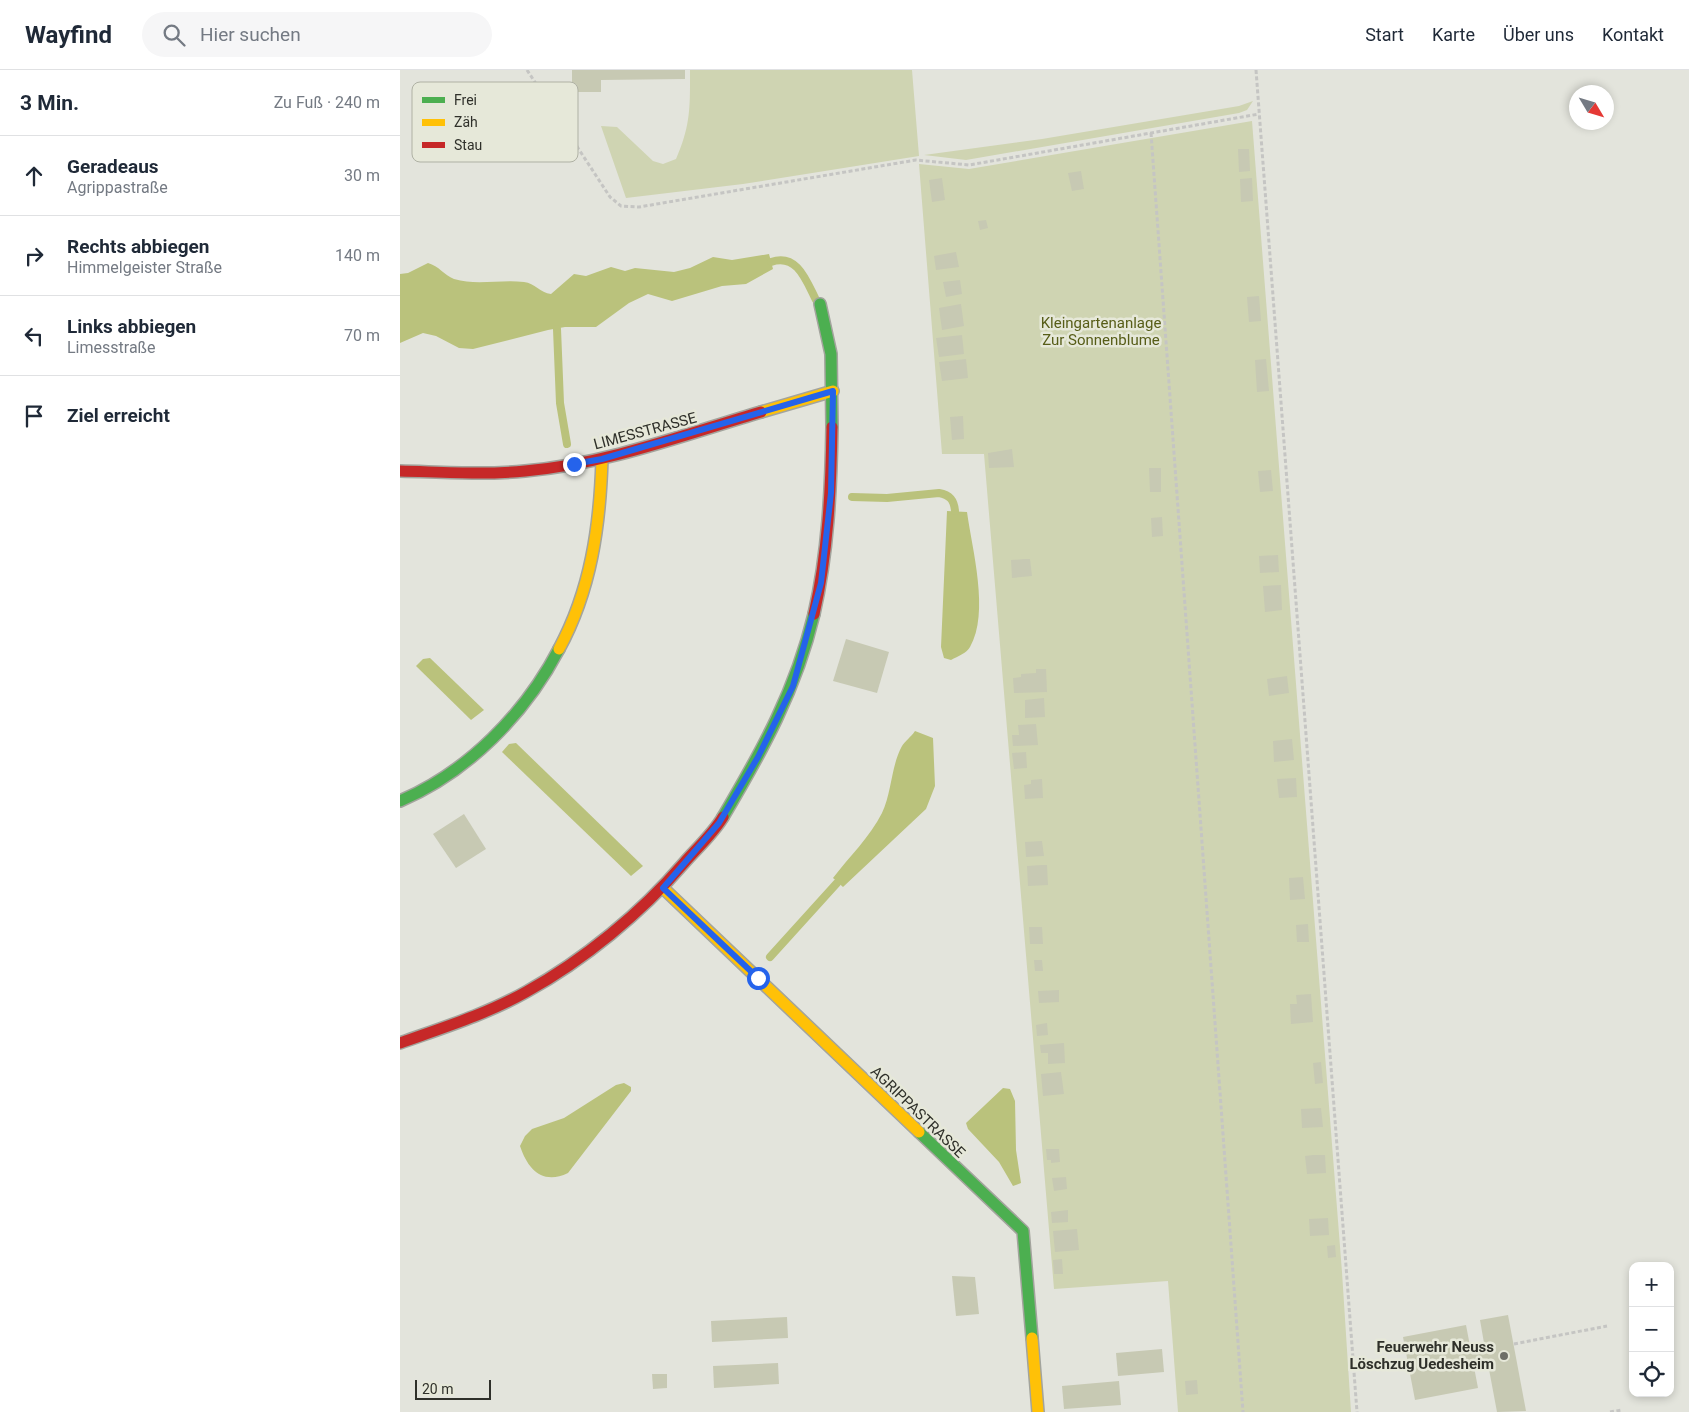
<!DOCTYPE html>
<html lang="de">
<meta charset="utf-8">
<style>
:root{--surface:#fff;--page:#f6f6f7;--text:#1f2937;--muted:#747a83;--line:#e0e1e3}
body{margin:0;font-family:Roboto,sans-serif;background:var(--page);color:var(--text)}
.controls{position:absolute;right:15px;bottom:15px;display:grid;overflow:hidden;border-radius:10px;box-shadow:0 2px 8px #0003}
.controls button{width:45px;height:45px;display:grid;place-items:center;padding:0;border:0;border-bottom:1px solid var(--line);background:var(--surface);color:var(--text);font:25px sans-serif}
.compass{position:absolute;left:1169px;top:15px;width:45px;height:45px;border-radius:50%;background:var(--surface);box-shadow:0 2px 8px #0003;rotate:128deg}
.scale{position:absolute;left:15px;bottom:12px;width:76px;box-sizing:border-box;padding-left:5px;border:2px solid #2f302a;border-top:0;font-size:14px;line-height:18px;white-space:nowrap;color:#2f302a;-webkit-text-stroke:4px #e6e8d9;paint-order:stroke}
.stop{position:absolute;width:15px;height:15px;margin:-11px;border:4px solid #2563eb;border-radius:50%;background:#fff}
.stop.end{background:#2563eb;border-color:#fff;box-shadow:0 1px 5px #0008}
.list{margin:0;padding:0;list-style:none}
h2{display:flex;justify-content:space-between;align-items:center;height:65px;margin:0;padding:0 20px;font-size:21px}
h2 small{font-size:16px;font-weight:400;color:var(--muted)}
.list li{display:grid;grid-template-columns:32px 1fr auto;gap:15px;align-items:center;box-sizing:border-box;height:80px;padding:0 20px;border-top:1px solid var(--line)}
.list b{display:block;font-size:19px;white-space:nowrap}
.list p{margin:0;font-size:16px;white-space:nowrap;color:var(--muted)}
.list em{font-size:16px;font-style:normal;color:var(--muted)}
.icon{flex:none;width:28px;height:28px;fill:none;stroke:currentColor;stroke-width:2;stroke-linecap:round;stroke-linejoin:round}
.map{position:relative;flex:none;width:1289px;height:1342px;overflow:hidden}
header{display:flex;align-items:center;gap:30px;box-sizing:border-box;height:70px;padding:0 25px;background:var(--surface);border-bottom:1px solid var(--line)}
header strong{font-size:24px}
nav{display:flex;gap:28px;margin-inline-start:auto;font-size:18px}
.search{width:350px;height:45px;background:var(--page);display:flex;align-items:center;gap:12px;box-sizing:border-box;padding:0 18px;border-radius:28px;color:var(--muted);font-size:19px}
main{display:flex}
aside{flex:1;background:var(--surface)}
.map>svg:first-child{display:block}
.green{fill:#cfd4b2}
.water{fill:#bac27c}
.lines{fill:none;stroke-linecap:round;stroke-linejoin:round}
.stream{stroke:#bac27c;stroke-width:8}
.building{fill:#c7c9b3}
.fast-casing{stroke:#a3a49d;stroke-width:14}
.slow-casing{stroke:#a3a49d;stroke-width:14}
.jam-casing{stroke:#a3a49d;stroke-width:14}
.path{stroke:#c5c5c3;stroke-width:3;stroke-dasharray:4 2.5;stroke-linecap:butt}
.fast{stroke:#4caf50;stroke-width:11}
.slow{stroke:#ffc107;stroke-width:11}
.jam{stroke:#c62828;stroke-width:11}
.route{stroke:#2563eb;stroke-width:6}
.poi-dot{fill:#6e6f68;stroke:#e6e8d9;stroke-width:2}
.labels{text-anchor:middle;stroke-width:5;stroke-linejoin:round;paint-order:stroke}
.park-label{font-size:15px;fill:#575d18;stroke:#e6e8d9}
.street-label{font-size:15px;fill:#2f302a;stroke:#e6e8d9}
.poi-label{font-size:15px;font-weight:bold;fill:#2f302a;stroke:#e6e8d9;text-anchor:end}
.key{fill:#e6e8d9;stroke:#afb1a4;stroke-width:1}
.key-label{font-size:14px;fill:#2f302a}
</style>
<header>
<strong>Wayfind</strong>
<div class="search"><svg class="icon" aria-label="search" viewBox="0 0 24 24"><circle cx="10" cy="10" r="6"/><path d="M15 15l6 6"/></svg>Hier suchen</div>
<nav><a>Start</a><a>Karte</a><a>Über uns</a><a>Kontakt</a></nav>
</header>
<main>
<aside>
<h2>3 Min.<small>Zu Fuß · 240 m</small></h2>
<ul class="list">
<li><svg class="icon" aria-label="ahead" viewBox="0 0 24 24"><path d="M12 20V5M6 11l6-6 6 6"/></svg><div><b>Geradeaus</b><p>Agrippastraße</p></div><em>30 m</em></li>
<li><svg class="icon" aria-label="right" viewBox="0 0 24 24"><path d="M7 20v-9h11M14 6l5 5-5 5"/></svg><div><b>Rechts abbiegen</b><p>Himmelgeister Straße</p></div><em>140 m</em></li>
<li><svg class="icon" aria-label="left" viewBox="0 0 24 24"><path d="M17 20v-9H6M10 6l-5 5 5 5"/></svg><div><b>Links abbiegen</b><p>Limesstraße</p></div><em>70 m</em></li>
<li><svg class="icon" aria-label="arrive" viewBox="0 0 24 24"><path d="M6 21V4h12l-3 4 3 4H6"/></svg><div><b>Ziel erreicht</b></div></li>
</ul>
</aside>
<div class="map">
<svg width="1289" height="1342" viewBox="0 0 1289 1342">
<rect width="100%" height="100%" fill="#e3e4dc"/>
<g class="green">
<path d="M290,0H512L519,86L343,114L226,128L201,56L217,57L253,91L263,94L276,89C291,55 290,36 290,0Z"/>
<path d="M853,31L847,40L839,43L566,90L524,85L642,69L839,36Z"/>
<path d="M852,51L942,1202L951,1342H778L768,1211L654,1219L584,384H542L519,94L569,99Z"/>
</g>
<g class="water">
<path d="M369,184L373,199L346,214L322,216L272,231L248,224L229,233L196,257H165L148,260L73,279L59,278L36,266L23,263L0,273V204L8,203L28,193C39,196 44,205 54,209C77,216 101,209 124,212C135,213 140,223 151,224L174,204L186,206L211,197L225,201L235,198L274,202L290,198L313,187L332,190Z"/>
<path d="M547,441L567,442C572,479 590,543 570,577C567,583 558,586 551,590L544,588L541,577Z"/>
<path d="M30,588L84,640L71,650L16,596L23,589Z"/>
<path d="M515,661L533,668L535,716L526,739L443,817L433,808C449,787 470,767 482,743C492,722 491,696 502,676C505,671 511,667 515,661Z"/>
<path d="M116,673L243,796L231,806L102,682L109,674Z"/>
<path d="M224,1013L231,1017V1021L168,1103C143,1115 128,1100 120,1076L125,1066L132,1059L164,1048L216,1015Z"/>
<path d="M603,1018L610,1019L615,1031L616,1080L621,1113L613,1116L599,1092L568,1059L566,1053Z"/>
</g>
<g class="lines">
<g class="stream">
<path d="M371,192C397,183 406,210 416,230"/>
<path d="M157,259L160,333L167,374"/>
<path d="M452,427L487,428L539,423C550,425 554,430 555,441"/>
<path d="M370,887L437,813"/>
</g>
</g>
<g class="building">
<path d="M172,0H285V9L201,10V22H172Z"/>
<path d="M838,79H849L850,101L839,102Z"/>
<path d="M681,101L684,119L672,121L668,103Z"/>
<path d="M542,108L545,130L532,132L529,110Z"/>
<path d="M852,108L853,131L841,132L840,109Z"/>
<path d="M586,150L588,158L580,160L578,151Z"/>
<path d="M556,182L559,197L536,200L534,186Z"/>
<path d="M560,210L562,224L546,227L543,212Z"/>
<path d="M859,226L861,251L849,252L847,227Z"/>
<path d="M561,234L564,256L542,260L539,238Z"/>
<path d="M562,265L564,284L539,287L536,268Z"/>
<path d="M566,289L568,308L542,311L539,292Z"/>
<path d="M866,289L869,321L857,322L855,290Z"/>
<path d="M563,346L564,369L552,370L550,347Z"/>
<path d="M612,379L614,397L589,398L588,383Z"/>
<path d="M749,398H761V422H750Z"/>
<path d="M871,400L873,421L860,422L858,401Z"/>
<path d="M762,447L763,466L752,467L751,448Z"/>
<path d="M878,485L879,502L860,503L859,486Z"/>
<path d="M625,489H630L632,506L612,508L611,490Z"/>
<path d="M881,515L882,540L865,542L863,516Z"/>
<path d="M446,569L489,582L477,623L433,611Z"/>
<path d="M636,599H646L647,622L614,623L613,608L621,607V604L636,603Z"/>
<path d="M887,606L889,623L869,626L867,609Z"/>
<path d="M644,628L645,647L625,648V630Z"/>
<path d="M636,654L638,675L613,676L612,665H619L618,655Z"/>
<path d="M892,669L894,690L874,692L873,671Z"/>
<path d="M626,682L627,698L614,699L612,683Z"/>
<path d="M896,708L897,727L879,728L877,709Z"/>
<path d="M642,709L643,728L625,729L624,715L631,714V710Z"/>
<path d="M64,744L86,779L56,798L33,764Z"/>
<path d="M642,771L644,786L626,787L625,772Z"/>
<path d="M642,795H647L648,815L628,816L627,796Z"/>
<path d="M903,807L905,829L890,830L889,808Z"/>
<path d="M908,854L909,872H897L896,855Z"/>
<path d="M629,857H642L643,874H630Z"/>
<path d="M634,890H642L643,901H635Z"/>
<path d="M659,920V932L639,933L638,921Z"/>
<path d="M911,924L913,952L891,954L890,934H897L896,925Z"/>
<path d="M647,953L648,965L637,966L636,955Z"/>
<path d="M664,973L665,993L648,994V983H641L640,975Z"/>
<path d="M921,992L923,1013L915,1014L913,993Z"/>
<path d="M661,1002L664,1024L643,1026L641,1004Z"/>
<path d="M921,1038L923,1057L902,1058L901,1039Z"/>
<path d="M646,1079H659L660,1092L651,1093V1090H647Z"/>
<path d="M913,1085H925L926,1103L907,1104L905,1086Z"/>
<path d="M666,1107L667,1119L654,1121L652,1108Z"/>
<path d="M668,1140V1152L652,1153L651,1142Z"/>
<path d="M928,1148L929,1165L910,1166L909,1149Z"/>
<path d="M677,1159L679,1180L655,1182L653,1161Z"/>
<path d="M935,1175L936,1187L928,1188L927,1176Z"/>
<path d="M662,1189L663,1204H654L653,1190Z"/>
<path d="M552,1206L575,1207L579,1244L556,1246Z"/>
<path d="M1108,1245L1126,1341L1097,1342L1088,1294L1074,1297L1078,1318L1015,1330L1003,1267L1066,1255L1070,1276L1084,1273L1080,1250Z"/>
<path d="M387,1247L388,1268L312,1272L311,1251Z"/>
<path d="M762,1279L764,1302L718,1306L716,1283Z"/>
<path d="M378,1293L379,1314L314,1318L313,1296Z"/>
<path d="M252,1304H267V1318L253,1319Z"/>
<path d="M797,1310L798,1324L786,1325L785,1311Z"/>
<path d="M719,1311L721,1335L664,1339L662,1316Z"/>
</g>
<g class="lines">
<g class="fast-casing">
<g id="fast">
<path d="M420,234L431,284L432,357"/>
<path d="M0,731C68,702 125,644 159,579"/>
<path d="M323,747C362,681 396,620 414,544"/>
<path d="M519,1062L623,1161L632,1268"/>
</g>
</g>
<g class="slow-casing">
<g id="slow">
<path d="M361,342L433,321"/>
<path d="M159,579C191,520 200,456 202,389"/>
<path d="M263,818L519,1062"/>
<path d="M632,1268L638,1342"/>
</g>
</g>
<g class="jam-casing">
<g id="jam">
<path d="M0,401C42,402 83,405 125,401C206,394 283,365 361,342"/>
<path d="M414,544C428,483 431,420 432,357"/>
<path d="M0,973C42,958 87,944 126,922C184,890 241,843 284,793C297,778 313,764 323,747"/>
</g>
</g>
<g class="path">
<path d="M127,0L210,127L221,136L239,137L516,90L569,95L859,44"/>
<path d="M856,0L957,1342"/>
<path d="M751,63L843,1342"/>
<path d="M1114,1274L1207,1256"/>
<path d="M1210,1342L1222,1340"/>
</g>
<use href="#fast" class="fast"/>
<use href="#slow" class="slow"/>
<use href="#jam" class="jam"/>
</g>
<g class="lines">
<path class="route" d="M174,394L202,389L433,321L431,423L421,513L393,616L358,687L319,753L263,818L358,908"/>
</g>
<circle class="poi-dot" cx="1104" cy="1286" r="5"/>
<g class="labels">
<g class="park-label">
<text x="701" y="258">Kleingartenanlage<tspan x="701" dy="17">Zur Sonnenblume</tspan></text>
</g>
<g class="street-label">
<text transform="translate(245 361) rotate(-15)" y="5">LIMESSTRASSE</text>
<text transform="translate(518 1042) rotate(44)" y="5">AGRIPPASTRASSE</text>
</g>
<g class="poi-label">
<text x="1094" y="1282">Feuerwehr Neuss<tspan x="1094" dy="17">Löschzug Uedesheim</tspan></text>
</g>
</g>
<rect x="12" y="12" width="166" height="80" rx="8" class="key"/>
<rect x="22" y="27" width="23" height="6" fill="#4caf50"/>
<rect x="22" y="49" width="23" height="7" fill="#ffc107"/>
<rect x="22" y="72" width="23" height="6" fill="#c62828"/>
<g class="key-label">
<text x="54" y="35">Frei</text>
<text x="54" y="57">Zäh</text>
<text x="54" y="80">Stau</text>
</g>
</svg>
<div class="controls">
<button>+</button>
<button>−</button>
<button><svg class="icon" aria-label="locate" viewBox="0 0 24 24"><circle cx="12" cy="12" r="6"/><path d="M12 2v4M12 18v4M2 12h4M18 12h4"/></svg></button>
</div>
<svg class="compass" viewBox="-18 -18 36 36"><path d="M0-13l5 13h-10z" fill="#e53935"/><path d="M0 13l5-13h-10z" fill="#747a83"/></svg>
<div class="scale">20 m</div>
<div class="stop" style="left:358px;top:908px"></div>
<div class="stop end" style="left:174px;top:394px"></div>
</div>
</main>
